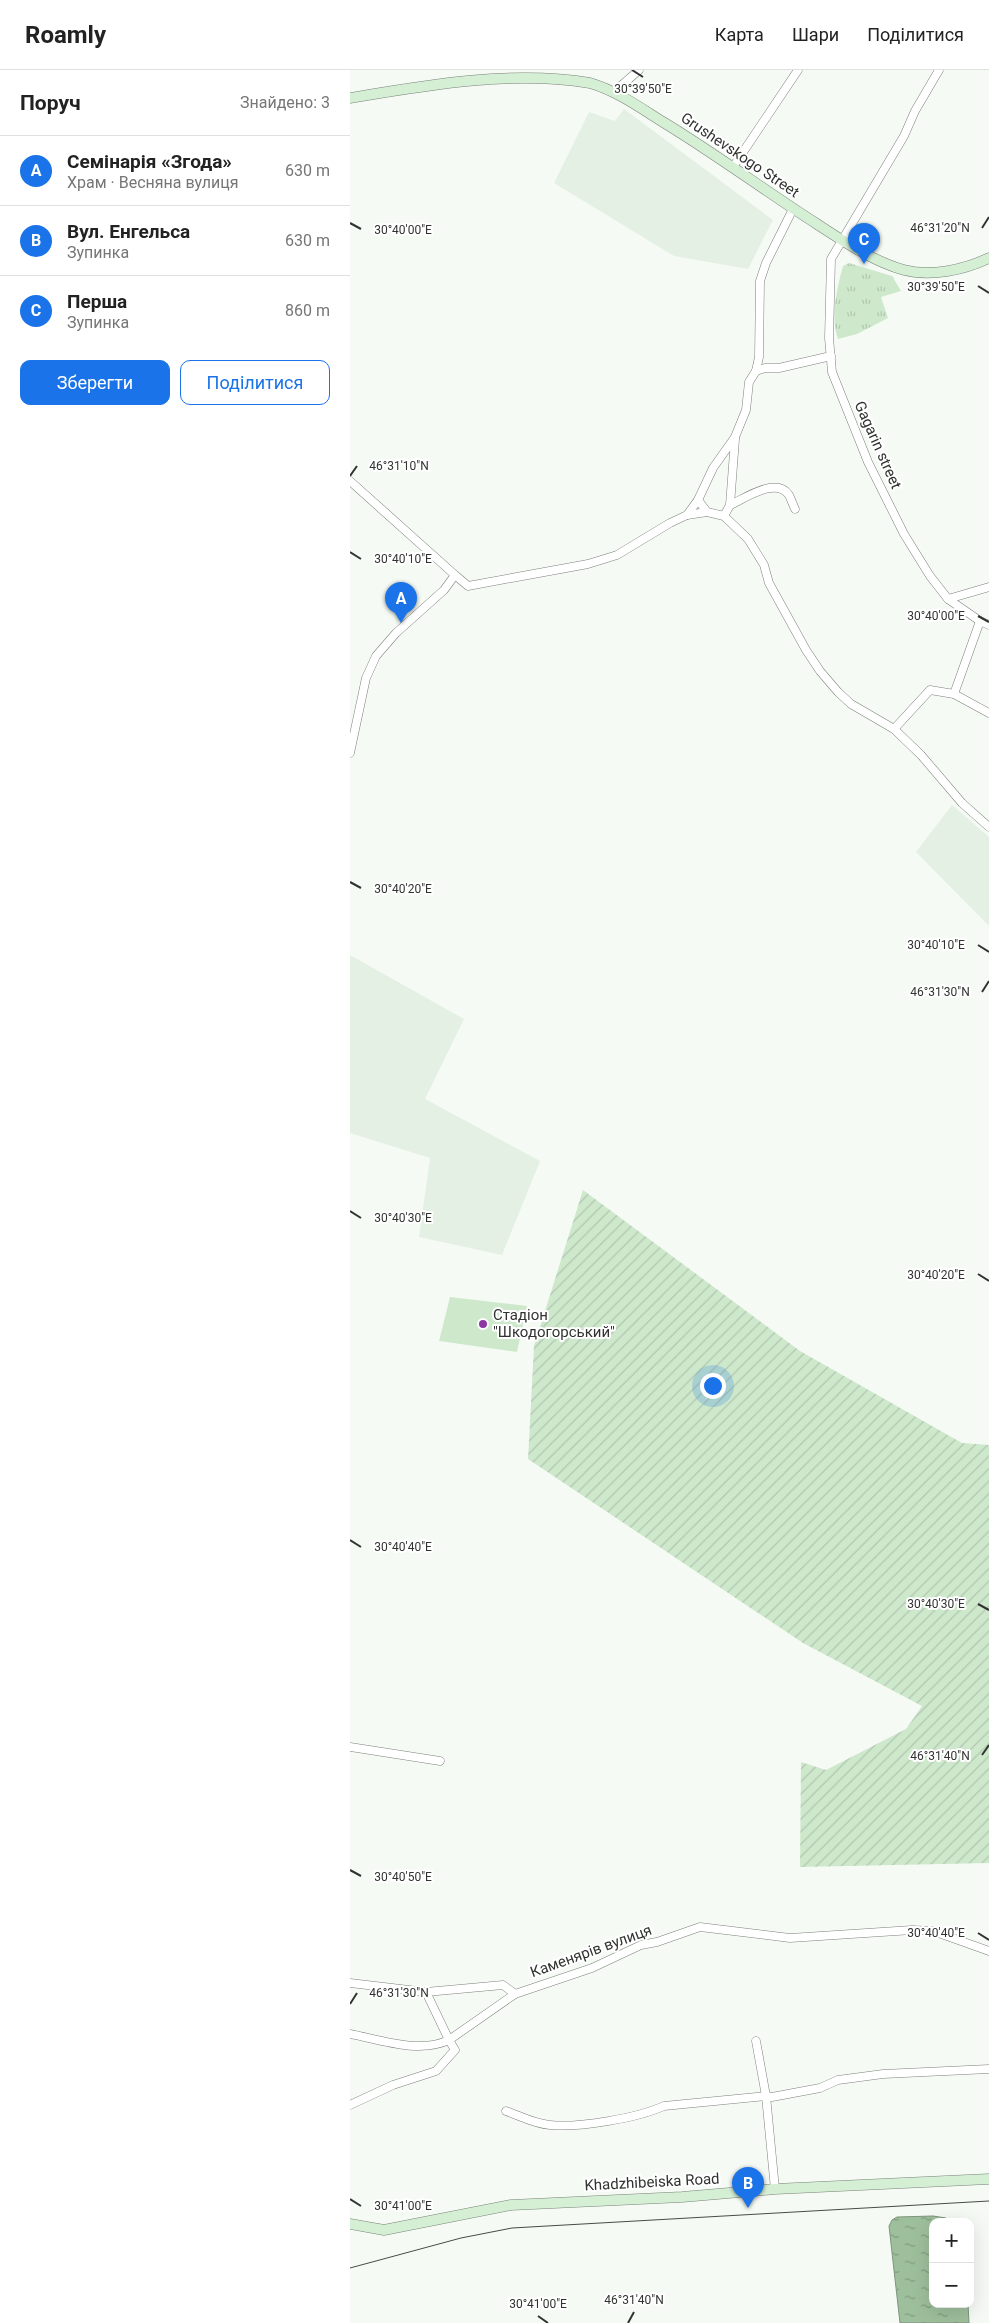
<!DOCTYPE html>
<html lang="uk">
<meta charset="utf-8">
<style>
:root{--surface:#fff;--page:#f6f6f6;--text:#222;--muted:#767676;--line:#e0e0e0;--accent:#1a73e8}
body{margin:0;font-family:Roboto,sans-serif;background:var(--page);color:var(--text)}
.controls{position:absolute;right:15px;bottom:15px;display:grid;overflow:hidden;border-radius:10px;box-shadow:0 5px 20px #0002}
.controls button{width:45px;height:45px;display:grid;place-items:center;padding:0;border:0;border-bottom:1px solid var(--line);background:var(--surface);color:var(--text);font:25px sans-serif}
.you{position:absolute;left:362px;top:1315px;width:18px;height:18px;margin:-12px;border:4px solid #fff;border-radius:50%;background:#1a73e8;box-shadow:0 0 0 8px #1a73e833}
.badge{display:grid;place-items:center;width:32px;height:32px;border-radius:50%;background:var(--accent);color:#fff;font-size:16px;font-weight:700}
.pin{position:absolute;translate:-50% -41px;filter:drop-shadow(0 1px 2px #0008)}
.pin::after{content:'';position:absolute;top:26px;width:18px;height:15px;background:inherit;clip-path:polygon(0 0,100% 0,50% 100%)}
.list{margin:0;padding:0;list-style:none}
h2{display:flex;justify-content:space-between;align-items:center;height:65px;margin:0;padding:0 20px;font-size:21px}
h2 small{font-size:16px;font-weight:400;color:var(--muted)}
.list li{display:grid;grid-template-columns:32px 1fr auto;gap:15px;align-items:center;box-sizing:border-box;height:70px;padding:0 20px;border-top:1px solid var(--line)}
.list b{display:block;font-size:19px;white-space:nowrap}
.list p{margin:0;font-size:16px;white-space:nowrap;color:var(--muted)}
.list em{font-size:16px;font-style:normal;color:var(--muted)}
.actions{display:flex;gap:10px;padding:15px 20px}
.actions a{flex:1;padding:11px 0;border:1px solid var(--accent);border-radius:10px;text-align:center;font-size:18px;color:var(--accent)}
.actions .main{background:var(--accent);color:#fff}
.map{position:relative;flex:none;width:639px;height:2253px;overflow:hidden}
header{display:flex;align-items:center;gap:30px;box-sizing:border-box;height:70px;padding:0 25px;background:var(--surface);border-bottom:1px solid var(--line)}
header strong{font-size:24px}
nav{display:flex;gap:28px;margin-inline-start:auto;font-size:18px}
main{display:flex}
aside{flex:1;background:var(--surface)}
.map>svg:first-child{display:block}
.built{fill:#e4f0e3}
.park{fill:url(#park-tufts)}
.garden{fill:url(#garden-furrows)}
.pitch{fill:#cee8cc}
.water{fill:url(#water-ripples);stroke:#7d957c}
.lines{fill:none;stroke-linecap:round;stroke-linejoin:round}
.street-casing{stroke:#7c817b;stroke-width:9}
.secondary-casing{stroke:#7c817b;stroke-width:11}
.street{stroke:#fff;stroke-width:8}
.secondary{stroke:#d4efd4;stroke-width:10}
.tram{stroke:#494b48;stroke-width:1}
.ticks{fill:none;stroke:#313331;stroke-width:2}
.poi-dot{fill:#8e36a2;stroke:#fff;stroke-width:2}
.labels{text-anchor:middle;stroke-width:4;stroke-linejoin:round;paint-order:stroke}
.street-label{font-size:15px;fill:#313331;stroke:#fff}
.poi-label{font-size:15px;fill:#313331;stroke:#fff;text-anchor:start}
.ticks-label{font-size:12px;text-anchor:middle;fill:#313331;stroke:#fff;stroke-width:4;stroke-linejoin:round;paint-order:stroke}
</style>
<header>
<strong>Roamly</strong>
<nav><a>Карта</a><a>Шари</a><a>Поділитися</a></nav>
</header>
<main>
<aside>
<h2>Поруч<small>Знайдено: 3</small></h2>
<ul class="list">
<li><span class="badge">A</span><div><b>Семінарія «Згода»</b><p>Храм · Весняна вулиця</p></div><em>630 m</em></li>
<li><span class="badge">B</span><div><b>Вул. Енгельса</b><p>Зупинка</p></div><em>630 m</em></li>
<li><span class="badge">C</span><div><b>Перша</b><p>Зупинка</p></div><em>860 m</em></li>
</ul>
<div class="actions"><a class="main">Зберегти</a><a>Поділитися</a></div>
</aside>
<div class="map">
<svg width="639" height="2253" viewBox="0 0 639 2253">
<defs>
<pattern id="park-tufts" width="24" height="20" patternUnits="userSpaceOnUse" patternTransform="scale(1.25)"><rect width="24" height="20" fill="#cee8cc"/><path d="M3 7l-1-3M5 7V3M7 7l1-3M15 17l-1-3M17 17v-4M19 17l1-3" fill="none" stroke="#b1c7b0"/></pattern>
<pattern id="garden-furrows" width="10" height="10" patternUnits="userSpaceOnUse" patternTransform="scale(1.25)"><rect width="10" height="10" fill="#cee8cc"/><path d="M-1 1l2-2M0 10L10 0M9 11l2-2" fill="none" stroke="#b1c7b0"/></pattern>
<pattern id="water-ripples" width="26" height="14" patternUnits="userSpaceOnUse" patternTransform="scale(1.25)"><rect width="26" height="14" fill="#9ebf9c"/><path d="M2 4q2-2 4 0t4 0M15 11q2-2 4 0t4 0" fill="none" stroke="#819c80"/></pattern>
</defs>
<rect width="100%" height="100%" fill="#f5fbf4"/>
<g class="built">
<path d="M274,39L423,150L398,199L324,186L204,113L239,42L265,51Z"/>
<path d="M602,735L639,767V856L566,782Z"/>
<path d="M0,885L114,949L75,1029L190,1091L152,1185L69,1167L80,1088L0,1063Z"/>
</g>
<path class="park" d="M499,193L542,206L551,221L531,227L538,248L507,264L488,269C480,245 487,219 493,196Z"/>
<path class="garden" d="M233,1120L450,1281L612,1373L639,1375V1793L450,1797L451,1692L476,1700L556,1659L572,1636L453,1573L178,1389L184,1276Z"/>
<path class="pitch" d="M100,1227L177,1236L167,1282L89,1271Z"/>
<path class="water" d="M583,2146L596,2148L600,2152H583V2234H618L619,2253H550L539,2156L542,2150L547,2147Z"/>
<g class="lines">
<g class="street-casing">
<g id="street">
<path d="M589,0L565,41L554,66L481,189L479,268L482,302L518,392L554,464L580,506L598,529L630,551L639,555"/>
<path d="M264,22L289,0"/>
<path d="M383,97L448,0"/>
<path d="M443,139L416,193L410,211L409,287L406,301L399,312L396,340L385,367L363,398L348,430L357,442L374,446L398,469L414,495L419,513L456,580L470,601L488,622L501,634L544,659L571,685L612,733L639,757"/>
<path d="M406,301L415,298H429L481,286"/>
<path d="M0,411L105,505L94,520L46,563L26,586L16,608L0,683"/>
<path d="M380,435C394,429 426,406 439,425C441,429 443,435 445,439"/>
<path d="M337,445L357,442"/>
<path d="M374,446L380,435L385,369"/>
<path d="M105,505L118,516L238,494L267,485L320,453L337,445L348,430"/>
<path d="M598,529L639,517"/>
<path d="M604,624L630,551"/>
<path d="M544,659L580,620L604,624L639,643"/>
<path d="M0,1677L90,1691"/>
<path d="M0,1913L76,1922L153,1915L165,1924L242,1898L291,1875L307,1872L350,1857L440,1868L562,1860L583,1861L639,1881"/>
<path d="M0,1964C31,1970 69,1984 99,1970L76,1922"/>
<path d="M406,1971L416,2026L425,2119"/>
<path d="M0,2035L43,2015L86,2001L105,1980L99,1970L165,1924"/>
<path d="M156,2041C170,2046 185,2054 200,2055C229,2058 287,2048 314,2036L416,2026L422,2027L470,2018L488,2010L533,2004L639,1999"/>
</g>
</g>
<g class="secondary-casing">
<g id="secondary">
<path d="M0,28C77,15 162,0 240,13C267,21 289,37 313,52C366,84 415,121 467,154C493,171 524,192 554,200C581,207 614,200 639,188"/>
<path d="M0,2154L34,2160L161,2135L332,2127L425,2119L639,2109"/>
</g>
</g>
<use href="#street" class="street"/>
<use href="#secondary" class="secondary"/>
<path class="tram" d="M0,2198L111,2168L162,2158L639,2131"/>
</g>
<path class="ticks" d="M282,0L293,7M0,153L11,159M632,158L639,147M628,216L639,223M0,406L7,396M0,482L11,489M628,546L639,552M0,812L11,818M628,875L639,882M632,922L639,911M0,1141L11,1148M628,1204L639,1211M0,1470L11,1477M628,1534L639,1540M632,1685L639,1675M0,1800L11,1806M628,1863L639,1870M0,1934L7,1923M0,2129L11,2136M188,2246L198,2253M278,2253L284,2242"/>
<circle class="poi-dot" cx="133" cy="1254" r="5"/>
<g class="labels">
<g class="street-label">
<text transform="translate(390 85) rotate(34)" y="5">Grushevskogo Street</text>
<text transform="translate(528 375) rotate(66)" y="5">Gagarin street</text>
<text transform="translate(241 1881) rotate(-20)" y="5">Каменярів вулиця</text>
<text transform="translate(302 2112) rotate(-3)" y="5">Khadzhibeiska Road</text>
</g>
<g class="poi-label">
<text x="143" y="1250">Стадіон<tspan x="143" dy="17">"Шкодогорський"</tspan></text>
</g>
</g>
<g class="ticks-label">
<text x="293" y="23">30°39'50"E</text>
<text x="590" y="162">46°31'20"N</text>
<text x="53" y="164">30°40'00"E</text>
<text x="586" y="221">30°39'50"E</text>
<text x="49" y="400">46°31'10"N</text>
<text x="53" y="493">30°40'10"E</text>
<text x="586" y="550">30°40'00"E</text>
<text x="53" y="823">30°40'20"E</text>
<text x="586" y="879">30°40'10"E</text>
<text x="590" y="926">46°31'30"N</text>
<text x="53" y="1152">30°40'30"E</text>
<text x="586" y="1209">30°40'20"E</text>
<text x="53" y="1481">30°40'40"E</text>
<text x="586" y="1538">30°40'30"E</text>
<text x="590" y="1690">46°31'40"N</text>
<text x="53" y="1811">30°40'50"E</text>
<text x="586" y="1867">30°40'40"E</text>
<text x="49" y="1927">46°31'30"N</text>
<text x="53" y="2140">30°41'00"E</text>
<text x="284" y="2234">46°31'40"N</text>
<text x="188" y="2238">30°41'00"E</text>
</g>
</svg>
<div class="controls">
<button>+</button>
<button>−</button>
</div>
<div class="you"></div>
<div class="pin badge" style="left:51px;top:553px">A</div>
<div class="pin badge" style="left:398px;top:2138px">B</div>
<div class="pin badge" style="left:514px;top:194px">C</div>
</div>
</main>
